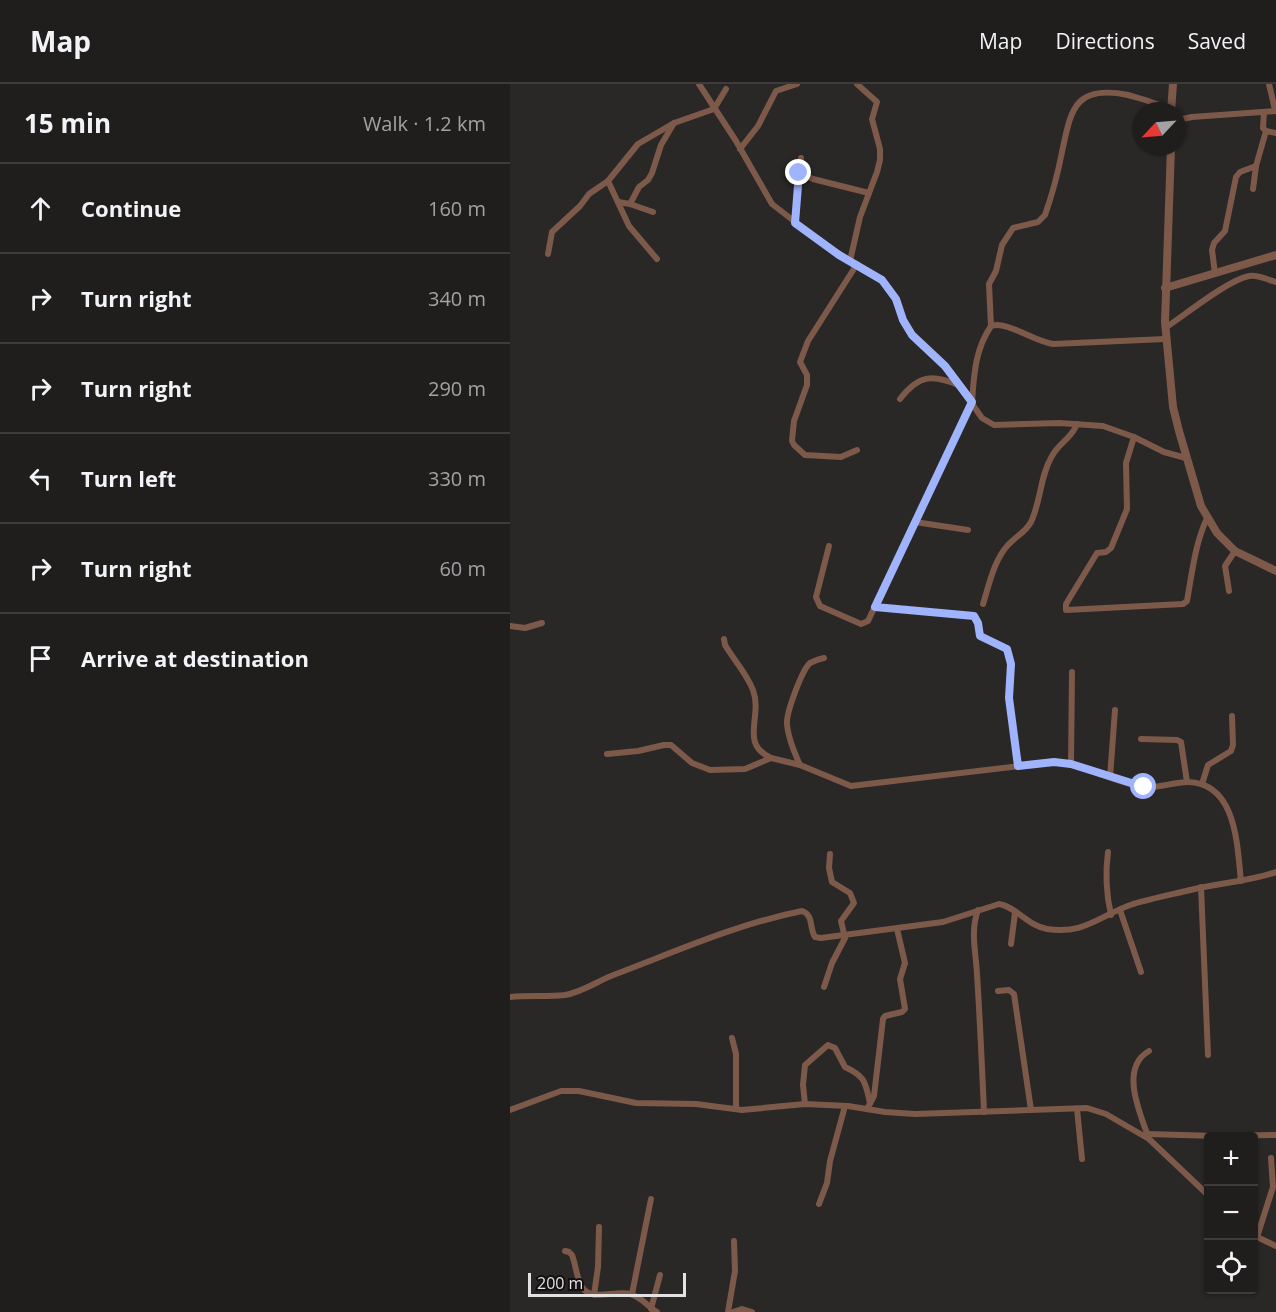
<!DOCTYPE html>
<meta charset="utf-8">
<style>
:root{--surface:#201d1d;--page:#282626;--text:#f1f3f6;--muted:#a2a2a4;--line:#3d3b3b}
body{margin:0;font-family:"Open Sans",sans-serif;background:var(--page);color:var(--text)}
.controls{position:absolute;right:18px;bottom:18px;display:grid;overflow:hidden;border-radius:6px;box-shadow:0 2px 4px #0004}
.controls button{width:54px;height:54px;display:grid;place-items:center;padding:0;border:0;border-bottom:2px solid var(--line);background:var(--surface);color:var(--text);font:30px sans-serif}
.compass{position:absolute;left:622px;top:18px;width:54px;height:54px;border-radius:50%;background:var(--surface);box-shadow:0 2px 4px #0004;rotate:244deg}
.scale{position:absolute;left:18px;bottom:15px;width:158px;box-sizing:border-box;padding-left:6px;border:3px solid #e3e1e1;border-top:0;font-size:16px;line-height:21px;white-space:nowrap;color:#e3e1e1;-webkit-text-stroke:4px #121010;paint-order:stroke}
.stop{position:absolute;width:18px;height:18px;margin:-14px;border:4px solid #a0b3fd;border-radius:50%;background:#fff}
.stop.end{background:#a0b3fd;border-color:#fff;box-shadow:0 2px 6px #0008}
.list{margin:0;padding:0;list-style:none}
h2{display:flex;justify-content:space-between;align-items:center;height:78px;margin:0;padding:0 24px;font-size:26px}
h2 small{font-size:20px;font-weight:400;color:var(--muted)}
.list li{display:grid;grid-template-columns:39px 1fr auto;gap:18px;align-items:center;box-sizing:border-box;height:90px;padding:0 24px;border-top:2px solid var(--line)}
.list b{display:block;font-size:22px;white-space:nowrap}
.list em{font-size:20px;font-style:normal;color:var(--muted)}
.icon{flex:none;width:33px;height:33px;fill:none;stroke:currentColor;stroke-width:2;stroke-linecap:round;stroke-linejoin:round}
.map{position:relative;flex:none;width:766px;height:1228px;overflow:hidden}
header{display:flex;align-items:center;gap:36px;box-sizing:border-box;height:84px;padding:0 30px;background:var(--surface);border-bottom:2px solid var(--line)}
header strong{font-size:28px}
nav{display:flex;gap:33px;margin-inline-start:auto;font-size:21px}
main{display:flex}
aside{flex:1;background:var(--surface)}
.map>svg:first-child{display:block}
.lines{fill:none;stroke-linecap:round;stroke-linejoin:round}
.minor{stroke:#7d5949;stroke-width:6}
.tertiary{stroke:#7d5949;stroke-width:8}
.route{stroke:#a0b3fd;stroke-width:8}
</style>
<header>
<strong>Map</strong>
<nav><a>Map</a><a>Directions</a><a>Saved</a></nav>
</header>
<main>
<aside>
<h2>15 min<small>Walk · 1.2 km</small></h2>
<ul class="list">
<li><svg class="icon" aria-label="ahead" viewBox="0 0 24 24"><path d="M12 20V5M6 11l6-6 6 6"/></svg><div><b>Continue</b></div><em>160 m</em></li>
<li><svg class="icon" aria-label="right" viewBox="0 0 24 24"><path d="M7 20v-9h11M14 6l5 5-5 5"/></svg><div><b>Turn right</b></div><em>340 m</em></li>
<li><svg class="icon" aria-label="right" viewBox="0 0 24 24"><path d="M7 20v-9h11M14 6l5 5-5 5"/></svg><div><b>Turn right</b></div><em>290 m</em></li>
<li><svg class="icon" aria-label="left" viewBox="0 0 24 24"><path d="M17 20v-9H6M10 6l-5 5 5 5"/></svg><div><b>Turn left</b></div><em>330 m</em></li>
<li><svg class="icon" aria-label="right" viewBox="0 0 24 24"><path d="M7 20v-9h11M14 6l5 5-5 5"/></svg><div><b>Turn right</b></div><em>60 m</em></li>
<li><svg class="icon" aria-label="arrive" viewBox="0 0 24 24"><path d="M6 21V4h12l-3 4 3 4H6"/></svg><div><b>Arrive at destination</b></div></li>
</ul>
</aside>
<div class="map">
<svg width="766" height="1228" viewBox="0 0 766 1228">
<rect width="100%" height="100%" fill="#2a2727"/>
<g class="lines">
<g class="minor">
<path d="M189,0L226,57L262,120L315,161L372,196L385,215L393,236L402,251L435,282L472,334L484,341L549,339L593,342L624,353L654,368L676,374"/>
<path d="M759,0L765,26"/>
<path d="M754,28L753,44L756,47L766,49"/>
<path d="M667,36L682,33L766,27"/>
<path d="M230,65L248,42L266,7L287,0"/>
<path d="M289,89L303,95L359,109"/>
<path d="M743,105L746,82L756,47"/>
<path d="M108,118L120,120L143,128"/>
<path d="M120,120L129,103L138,96L142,89L151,61L164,39"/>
<path d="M285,139L291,74"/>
<path d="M38,170L42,148L70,122L79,110L98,97"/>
<path d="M147,175L119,142L98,97L128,60L164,39L204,25L216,5"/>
<path d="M340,177L350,133L367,88L370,76V65L362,35L367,18L347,0"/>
<path d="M347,180L298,257L290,278L297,291V301L284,337L282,357L284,361L295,371L331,373L347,366"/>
<path d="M705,189L702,166L704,159L715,147L726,93L730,88L746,82"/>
<path d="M481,242L479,200L486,187L492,161L503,144L528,138L535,131C542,111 548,89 552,68C561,26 564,0 618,11C632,15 649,19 661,27"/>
<path d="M655,244C675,231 718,196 739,192C748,190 758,196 766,198"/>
<path d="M390,315C409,290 423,290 451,302"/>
<path d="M624,353L616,379L617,425L601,464L596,468L587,469L556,520V526L673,520L677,517C682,489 685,460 697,434"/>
<path d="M405,438L458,446"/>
<path d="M319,462L306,513L310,522L351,540L358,537L462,318C464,290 465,266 481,242C496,236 525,258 543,260L655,255"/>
<path d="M719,507L715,482L725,467"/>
<path d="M473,520C479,501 484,476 498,461C506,452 515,449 521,438C531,417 530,392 542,372C549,359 562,354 567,340"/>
<path d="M365,523L464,532L468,539L470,551L497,565L501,580L499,614L508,682"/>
<path d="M0,542L15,544L32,539"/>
<path d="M214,555L215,561C224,576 237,590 243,606C253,633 229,659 261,674"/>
<path d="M631,655L667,656L671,658L677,698"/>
<path d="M97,670L128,667L154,661H161L182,679L200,686L235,685L261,674L290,681L341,702L544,678C575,681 602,697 632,703C647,705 663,698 678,698C727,699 727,762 731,797"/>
<path d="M561,680L562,588"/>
<path d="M290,681C284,668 278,654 277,640C276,629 292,586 300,579C304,577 309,575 314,574"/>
<path d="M600,693L605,626"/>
<path d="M692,700L698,681L721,667L723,661L722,632"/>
<path d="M598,768C595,790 596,809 601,831"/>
<path d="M691,803L698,971"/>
<path d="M468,826C460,848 466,868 467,890C470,936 472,982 474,1028"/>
<path d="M610,826L631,888"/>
<path d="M501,860L505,829"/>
<path d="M314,903L322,879L335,854L331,837L344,819L340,809L322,798L319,784L320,770"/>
<path d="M488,907L499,906L504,910L521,1026"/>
<path d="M0,913C18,911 37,913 55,911C73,908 89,896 106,890C167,867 227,840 292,827C304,831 299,844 305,853L311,854L433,838L489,820C505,822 518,842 537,845C575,851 590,831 623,820C640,815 659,811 676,807C706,799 737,798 766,788"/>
<path d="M222,954L226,970V1025"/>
<path d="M295,1020L293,1001L295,981L318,961L325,964L335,983C356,993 355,998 360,1019"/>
<path d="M357,1025L364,1012L373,935L375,932L392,928L395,925L390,895L395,879L387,845"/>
<path d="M567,1025L572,1075"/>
<path d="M0,1026L51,1007H69L126,1019L186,1020L232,1026L295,1020L338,1022L375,1028L405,1030L577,1024L596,1030L639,1055L698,1111"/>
<path d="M637,1050L706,1052"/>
<path d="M709,1052L766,1051"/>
<path d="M639,1055C630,1029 609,984 639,967"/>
<path d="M309,1120L317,1099L320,1077L335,1022"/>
<path d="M745,1152L766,1162"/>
<path d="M747,1153L763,1103L761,1074"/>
<path d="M55,1167L59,1168L62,1171C66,1181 66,1193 72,1203C81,1218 105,1206 120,1210C132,1213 137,1222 147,1228"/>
<path d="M122,1210L141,1115"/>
<path d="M84,1211L88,1183L89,1143"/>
<path d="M141,1225L150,1191"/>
<path d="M218,1228L225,1187L224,1157"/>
<path d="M223,1228L232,1225L242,1228"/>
</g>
<g class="tertiary">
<path d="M661,27L663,0"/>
<path d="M661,63L655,238L663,323L669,347L691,422L707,449L725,467L766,487"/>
<path d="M655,204L766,171"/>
</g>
</g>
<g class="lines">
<path class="route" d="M289,89L285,139L329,171L372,196L386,215L393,236L402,251L435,282L462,318L365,523L464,532L468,539L470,552L497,565L501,580L499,614L508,682L544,678L561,680L634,703"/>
</g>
</svg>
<div class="controls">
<button>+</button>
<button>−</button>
<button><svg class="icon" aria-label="locate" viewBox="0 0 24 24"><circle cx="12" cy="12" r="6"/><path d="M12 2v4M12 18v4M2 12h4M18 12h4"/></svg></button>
</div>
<svg class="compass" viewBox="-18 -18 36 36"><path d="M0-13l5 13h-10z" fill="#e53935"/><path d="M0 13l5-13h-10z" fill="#a2a2a4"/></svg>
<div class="scale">200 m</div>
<div class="stop" style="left:634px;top:703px"></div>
<div class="stop end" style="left:289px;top:89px"></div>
</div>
</main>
